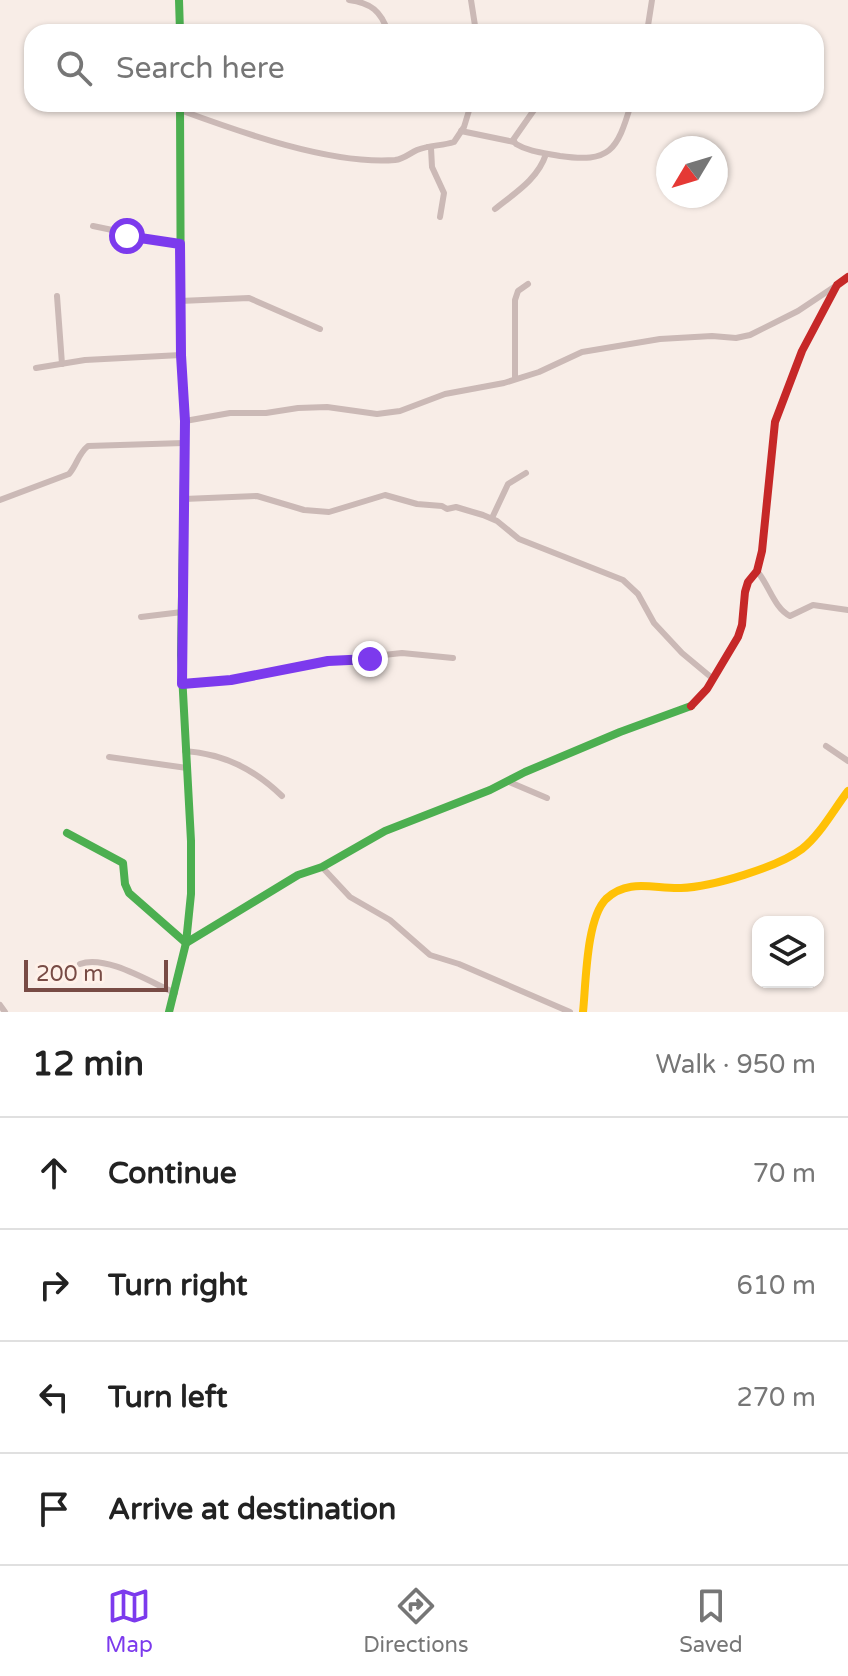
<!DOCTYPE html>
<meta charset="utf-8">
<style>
:root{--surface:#fff;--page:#f2f2f2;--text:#222;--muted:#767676;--line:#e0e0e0;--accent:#7c3aed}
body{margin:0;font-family:"Varela Round",sans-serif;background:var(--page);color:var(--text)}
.controls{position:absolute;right:24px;bottom:24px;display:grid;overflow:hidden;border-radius:16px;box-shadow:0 2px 6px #0004}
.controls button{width:72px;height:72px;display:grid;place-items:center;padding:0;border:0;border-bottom:2px solid var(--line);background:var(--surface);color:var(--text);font:40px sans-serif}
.compass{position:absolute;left:656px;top:136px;width:72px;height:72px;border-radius:50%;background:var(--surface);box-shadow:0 2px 6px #0004;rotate:232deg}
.scale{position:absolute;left:24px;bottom:20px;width:144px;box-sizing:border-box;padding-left:8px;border:4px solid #784b45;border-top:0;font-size:22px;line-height:28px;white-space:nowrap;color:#784b45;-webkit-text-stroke:6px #fff1e9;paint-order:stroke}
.stop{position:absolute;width:24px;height:24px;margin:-18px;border:6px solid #7c3aed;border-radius:50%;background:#fff}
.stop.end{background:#7c3aed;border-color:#fff;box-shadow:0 2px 8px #0008}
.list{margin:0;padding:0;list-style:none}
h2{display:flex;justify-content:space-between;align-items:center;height:104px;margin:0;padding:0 32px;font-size:34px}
h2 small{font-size:26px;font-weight:400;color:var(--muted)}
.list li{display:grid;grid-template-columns:52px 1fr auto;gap:24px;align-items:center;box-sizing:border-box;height:112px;padding:0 32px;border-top:2px solid var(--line)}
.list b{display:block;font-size:30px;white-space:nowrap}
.list em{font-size:26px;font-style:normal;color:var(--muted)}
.icon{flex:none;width:44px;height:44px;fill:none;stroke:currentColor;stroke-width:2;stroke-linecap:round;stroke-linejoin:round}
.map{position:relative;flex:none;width:848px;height:1012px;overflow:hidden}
.search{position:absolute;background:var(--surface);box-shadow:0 2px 6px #0004;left:24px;right:24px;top:24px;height:88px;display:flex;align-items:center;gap:20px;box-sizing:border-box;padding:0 28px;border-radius:24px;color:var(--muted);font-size:30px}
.sheet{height:552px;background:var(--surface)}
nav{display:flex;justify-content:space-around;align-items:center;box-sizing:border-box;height:112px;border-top:2px solid var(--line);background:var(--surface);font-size:22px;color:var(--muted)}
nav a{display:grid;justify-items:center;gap:4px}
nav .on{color:var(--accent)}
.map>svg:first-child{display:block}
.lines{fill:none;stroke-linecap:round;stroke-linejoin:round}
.street{stroke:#cbb9b6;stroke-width:6}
.fast{stroke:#4caf50;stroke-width:8}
.slow{stroke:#ffc107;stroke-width:8}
.jam{stroke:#c62828;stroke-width:8}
.route{stroke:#7c3aed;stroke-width:10}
</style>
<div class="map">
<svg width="848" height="1012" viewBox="0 0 848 1012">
<rect width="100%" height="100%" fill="#f8ede7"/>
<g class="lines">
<g class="street">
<path d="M349,0C371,3 381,11 388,32"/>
<path d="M471,0L476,32"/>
<path d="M648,28L672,32"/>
<path d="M647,32L652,0"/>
<path d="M533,104L534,110L513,140L516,144C529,152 545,153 560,156C610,163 617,151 631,104"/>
<path d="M180,110C240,132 331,165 395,160C404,159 410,153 417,150C429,145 442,146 454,142L464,127L471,104"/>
<path d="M461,131L514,142"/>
<path d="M428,147L431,148L432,167L444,193L440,217"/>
<path d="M495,209C515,193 538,179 546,154"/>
<path d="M93,226L117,231L127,236L180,244"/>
<path d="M57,296L62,364"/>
<path d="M180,301L249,298L320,329"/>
<path d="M36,368L85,360L181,355"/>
<path d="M515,379V300L518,291L528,284"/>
<path d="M185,421L230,413H266L298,408L327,407L377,414L400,411L445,394L504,383L539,372L582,352L660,339L712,336L736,338L750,335L798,311L834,287"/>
<path d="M184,499L257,496L304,510L329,512L385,495L417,504L442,506L447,509L456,507L483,515L497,521L519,539L623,580L638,594L654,623L682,653L712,678"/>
<path d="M0,500L69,474C77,465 78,454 88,446L184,443"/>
<path d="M492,518L508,484L526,473"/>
<path d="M757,571C769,585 774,608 790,616L813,605L848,610"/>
<path d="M141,617L182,612"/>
<path d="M182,684L231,680L328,661L402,653L453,658"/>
<path d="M826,746L848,761"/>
<path d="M185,751C224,754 254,769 282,796"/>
<path d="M109,757L187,768"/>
<path d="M507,781L547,798"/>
<path d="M322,867L350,897L390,920L430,955L459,964L570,1012"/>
<path d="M80,964C105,954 150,982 175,993"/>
<path d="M0,1005L5,1012"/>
</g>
<g class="fast">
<path d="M179,0L180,32"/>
<path d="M67,833L123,863L125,884L129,893L186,943L298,875L322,867L385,831L490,790L525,772L620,732L691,706"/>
<path d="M169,1012L186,943L191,894V841L181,655L185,421L181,355L180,104"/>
</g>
<path class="slow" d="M583,1012C586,984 586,919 606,899C628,878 654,889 681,888C712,887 778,867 802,849C820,835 834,809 848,791"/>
<path class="jam" d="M691,706L707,689L738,637L742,625L745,592L748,582L757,571L762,551L775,422L802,351L837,285L848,277"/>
</g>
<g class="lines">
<path class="route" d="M127,236L180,244L181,355L185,421L182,684L231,680L328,661L370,659"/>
</g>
</svg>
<div class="controls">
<button><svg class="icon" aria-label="layers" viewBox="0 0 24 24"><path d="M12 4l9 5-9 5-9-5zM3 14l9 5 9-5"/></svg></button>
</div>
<svg class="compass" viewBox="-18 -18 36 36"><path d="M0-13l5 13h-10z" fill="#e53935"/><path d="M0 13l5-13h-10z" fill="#767676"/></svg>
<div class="scale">200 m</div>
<div class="stop" style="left:127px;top:236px"></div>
<div class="stop end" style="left:370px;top:659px"></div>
<div class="search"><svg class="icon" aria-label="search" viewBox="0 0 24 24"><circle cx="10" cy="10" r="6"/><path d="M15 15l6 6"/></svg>Search here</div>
</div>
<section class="sheet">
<h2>12 min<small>Walk · 950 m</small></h2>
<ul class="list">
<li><svg class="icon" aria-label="ahead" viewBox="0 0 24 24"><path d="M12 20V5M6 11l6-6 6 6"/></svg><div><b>Continue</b></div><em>70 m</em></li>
<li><svg class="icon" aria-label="right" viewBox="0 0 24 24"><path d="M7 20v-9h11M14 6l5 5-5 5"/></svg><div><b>Turn right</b></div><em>610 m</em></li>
<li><svg class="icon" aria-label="left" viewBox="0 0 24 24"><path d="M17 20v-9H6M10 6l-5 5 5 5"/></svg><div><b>Turn left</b></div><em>270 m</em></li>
<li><svg class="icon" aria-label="arrive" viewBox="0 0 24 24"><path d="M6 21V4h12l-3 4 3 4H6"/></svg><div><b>Arrive at destination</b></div></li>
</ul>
</section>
<nav>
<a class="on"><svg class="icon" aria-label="map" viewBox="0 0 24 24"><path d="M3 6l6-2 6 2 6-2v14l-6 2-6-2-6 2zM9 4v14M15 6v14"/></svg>Map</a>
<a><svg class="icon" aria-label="directions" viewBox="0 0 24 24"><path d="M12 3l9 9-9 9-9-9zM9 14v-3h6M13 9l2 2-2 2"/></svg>Directions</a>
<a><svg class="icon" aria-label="saved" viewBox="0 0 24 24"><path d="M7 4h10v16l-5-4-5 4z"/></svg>Saved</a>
</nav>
